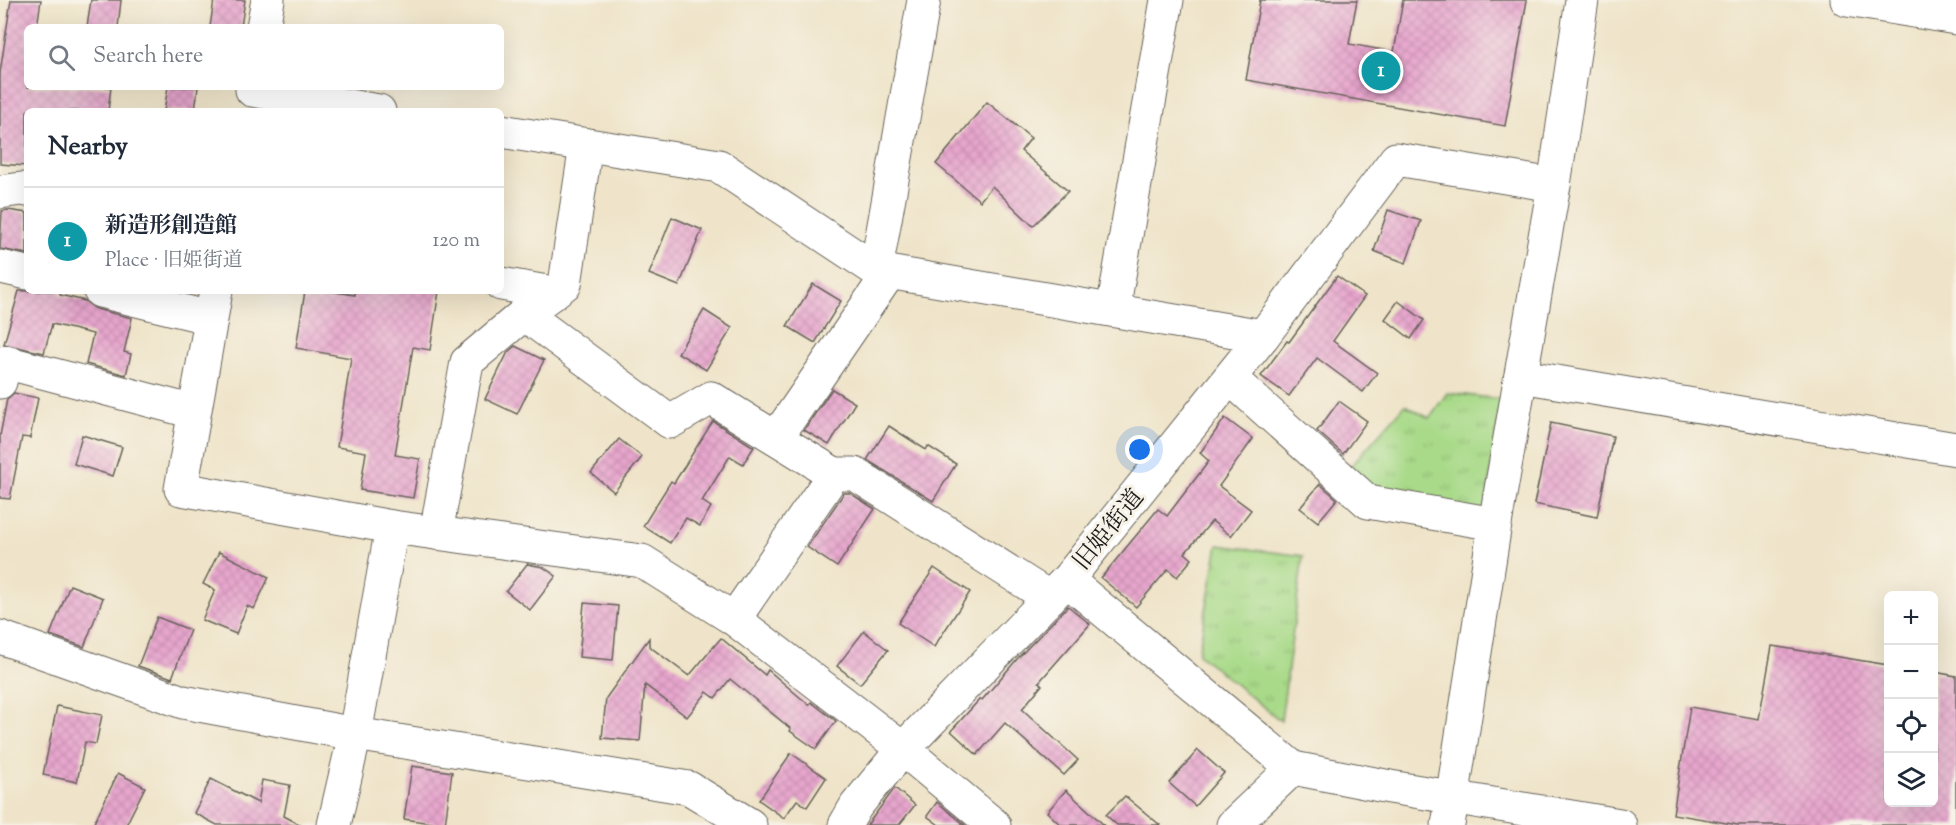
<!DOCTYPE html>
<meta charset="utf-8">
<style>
:root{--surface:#fff;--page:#f6f6f7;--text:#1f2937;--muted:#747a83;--line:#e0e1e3;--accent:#d93025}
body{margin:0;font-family:"Sorts Mill Goudy","Noto Serif JP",serif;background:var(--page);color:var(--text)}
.controls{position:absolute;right:18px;bottom:18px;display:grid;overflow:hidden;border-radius:9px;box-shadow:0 6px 24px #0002}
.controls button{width:54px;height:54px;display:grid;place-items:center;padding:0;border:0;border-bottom:2px solid var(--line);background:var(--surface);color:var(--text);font:30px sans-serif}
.you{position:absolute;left:1140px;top:450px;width:21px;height:21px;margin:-15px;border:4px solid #fff;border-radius:50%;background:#1a73e8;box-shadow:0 0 0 9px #1a73e833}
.badge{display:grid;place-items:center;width:39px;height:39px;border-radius:50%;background:var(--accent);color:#fff;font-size:20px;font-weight:700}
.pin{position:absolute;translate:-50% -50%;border:3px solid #fff;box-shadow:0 2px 6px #0006}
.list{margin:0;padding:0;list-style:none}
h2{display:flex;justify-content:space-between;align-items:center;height:78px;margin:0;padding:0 24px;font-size:26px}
h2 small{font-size:20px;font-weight:400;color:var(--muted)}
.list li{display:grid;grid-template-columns:39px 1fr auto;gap:18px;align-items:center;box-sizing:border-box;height:108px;padding:0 24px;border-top:2px solid var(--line)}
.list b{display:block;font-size:22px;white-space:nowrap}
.list p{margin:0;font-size:20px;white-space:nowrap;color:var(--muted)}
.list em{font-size:20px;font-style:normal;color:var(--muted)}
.icon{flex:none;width:33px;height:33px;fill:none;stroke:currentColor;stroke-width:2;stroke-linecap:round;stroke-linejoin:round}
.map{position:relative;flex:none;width:1956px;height:825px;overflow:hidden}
.search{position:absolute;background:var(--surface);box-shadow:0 6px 24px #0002;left:24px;top:24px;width:480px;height:66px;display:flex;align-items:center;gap:15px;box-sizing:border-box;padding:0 21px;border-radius:9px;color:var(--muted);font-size:22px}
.panel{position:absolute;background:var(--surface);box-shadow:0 6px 24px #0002;left:24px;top:108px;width:480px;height:186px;border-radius:9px}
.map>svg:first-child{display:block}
.grass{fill:url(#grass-tufts);stroke:#627b52;stroke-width:1.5}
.building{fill:url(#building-cross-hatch)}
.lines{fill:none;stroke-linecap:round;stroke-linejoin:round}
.minor-casing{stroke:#666259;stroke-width:35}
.minor{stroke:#fff;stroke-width:33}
.labels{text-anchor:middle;stroke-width:6;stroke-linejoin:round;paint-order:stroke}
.street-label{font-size:24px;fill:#1c1c1c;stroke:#f7f3e8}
</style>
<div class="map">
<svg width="1956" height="825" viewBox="0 0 1956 825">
<defs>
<pattern id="grass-tufts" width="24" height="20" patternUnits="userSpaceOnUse" patternTransform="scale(1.5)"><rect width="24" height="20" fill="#a9da89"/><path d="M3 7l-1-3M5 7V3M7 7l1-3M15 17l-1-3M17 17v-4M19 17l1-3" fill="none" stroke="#91ba76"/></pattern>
<pattern id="building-cross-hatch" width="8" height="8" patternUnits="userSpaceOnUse" patternTransform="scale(1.5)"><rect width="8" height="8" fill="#e7a6cd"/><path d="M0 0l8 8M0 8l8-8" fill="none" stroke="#c68eaf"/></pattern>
</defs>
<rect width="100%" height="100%" fill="#f7f3e8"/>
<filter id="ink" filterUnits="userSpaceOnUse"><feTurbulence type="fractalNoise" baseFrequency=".0167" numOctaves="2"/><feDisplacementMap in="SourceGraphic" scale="12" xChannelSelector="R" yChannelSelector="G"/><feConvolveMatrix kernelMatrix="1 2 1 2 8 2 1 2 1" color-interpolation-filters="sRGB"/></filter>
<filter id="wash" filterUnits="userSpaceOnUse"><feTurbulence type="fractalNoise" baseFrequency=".008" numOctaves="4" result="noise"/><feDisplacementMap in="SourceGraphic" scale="24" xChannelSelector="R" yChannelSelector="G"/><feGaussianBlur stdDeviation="1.35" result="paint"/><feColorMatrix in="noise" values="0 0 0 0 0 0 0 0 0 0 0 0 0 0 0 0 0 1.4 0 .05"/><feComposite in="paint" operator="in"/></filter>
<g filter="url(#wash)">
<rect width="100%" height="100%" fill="#efe4c9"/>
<g class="grass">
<path d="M1447,393L1501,399L1484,522L1341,477L1405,405L1429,418Z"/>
<path d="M1218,545L1303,556L1281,721L1198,654Z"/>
</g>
<g id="blocks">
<g class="building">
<path d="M11,0H41L37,27H27V87H111L108,111H27V166L0,164V73Z"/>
<path d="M91,0H121L118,27H87Z"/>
<path d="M214,0H245L241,27H210Z"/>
<path d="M1260,0H1357L1349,44L1394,52L1403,0H1527L1505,126L1246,80Z"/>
<path d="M168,87H198L195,111H164Z"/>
<path d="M987,102L1031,138L1021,151L1068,191L1033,226L992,186L980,201L936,164Z"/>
<path d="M8,210L27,213V254L0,249L2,211Z"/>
<path d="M1388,210L1421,221L1406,263L1374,251Z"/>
<path d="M672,217L702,230L679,286L649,274Z"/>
<path d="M1337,276L1365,296L1333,341L1377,373L1363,392L1317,358L1289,396L1261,376L1287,341L1289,342Z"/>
<path d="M813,284L841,301L815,343L787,326Z"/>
<path d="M19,291H61L60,295L85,301L96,309L132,318L124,352L131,354L126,375L86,364L93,334L52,324L44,353L4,344Z"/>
<path d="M305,291H330L355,295V291H439L430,350L413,347L395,455L420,459L413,498L360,490L366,452L337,447L351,358L296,348Z"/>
<path d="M1398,301L1424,320L1411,339L1385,319Z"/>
<path d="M704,310L732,328L706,370L678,353Z"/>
<path d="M515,346L544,360L517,414L485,399L508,352Z"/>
<path d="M832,389L855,403L829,445L804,430Z"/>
<path d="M14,393L38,398L30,438L22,437L10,499L0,498V436L7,399Z"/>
<path d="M1339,401L1367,421L1343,454L1317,431Z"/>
<path d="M1225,418L1253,439L1219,486L1251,510L1231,536L1212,521L1185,553L1192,559L1177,577L1168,569L1136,607L1101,578L1158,509L1167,516L1209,461L1200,453Z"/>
<path d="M713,421L754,447L743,464L730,456L702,501L711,507L700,526L686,518L670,543L643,526L671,481L674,483Z"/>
<path d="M1551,423L1613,436L1597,517L1534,504Z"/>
<path d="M889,426L926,450L928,446L956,464L933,501L867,460Z"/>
<path d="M82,435L122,447L113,476L74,464Z"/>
<path d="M619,439L642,457L614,492L591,473Z"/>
<path d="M1320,484L1337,499L1318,522L1300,508Z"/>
<path d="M844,493H850L875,509L837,567L807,547Z"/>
<path d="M219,552L269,577L254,609L247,606L236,634L202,620L215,590L203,584Z"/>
<path d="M527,564L543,567L556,576L530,610L506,591Z"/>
<path d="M934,568L970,592L934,647L898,623Z"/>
<path d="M70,585L103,598L84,647L50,635Z"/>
<path d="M584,603L618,606L613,660L579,657Z"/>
<path d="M1068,606L1090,624L1039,682L1042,685L1022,709L1078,760L1064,775L1005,723L977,755L951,731L980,699L982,700L1018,658Z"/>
<path d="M157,617L190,630L172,678L138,666Z"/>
<path d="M864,631L888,650L860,684L837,666Z"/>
<path d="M649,638V646L689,676L721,638L765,675L768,670L809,705L811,702L836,721L816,749L790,731L791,729L730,679L715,698L707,692L687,717L645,685L640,741L602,738L606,698Z"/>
<path d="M1772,646L1888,665V802H1934V672L1956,676V825H1738L1673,814L1690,707L1759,719Z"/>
<path d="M57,706L102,715L96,744L85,742L77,782L43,775Z"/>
<path d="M1198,750L1224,773L1195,806L1169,783Z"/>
<path d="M791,753L826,778L807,807L797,800L784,818L759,800Z"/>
<path d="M412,766L452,772L445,825L404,819Z"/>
<path d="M118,773L145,787L126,825H93Z"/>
<path d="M211,779L258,803L262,780L290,785L284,816L301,825H217L194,813Z"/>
<path d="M895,788L915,805L899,825H867Z"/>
<path d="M1066,790L1104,825H1061L1047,812Z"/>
<path d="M1125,796L1160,825H1117L1106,815Z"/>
<path d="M937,802L965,825H939L927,816Z"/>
</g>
</g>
</g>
<g filter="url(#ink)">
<use href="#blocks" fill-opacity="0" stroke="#666259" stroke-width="1.5"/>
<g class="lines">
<g class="minor-casing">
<g id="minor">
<path d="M1847,0L1956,18"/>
<path d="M263,27L268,0"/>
<path d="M252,90L379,111"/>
<path d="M501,131L719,166L876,270L1263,336"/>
<path d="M0,192L21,189L27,190"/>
<path d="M1,267L27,273"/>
<path d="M876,270L924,0"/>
<path d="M501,284L553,293"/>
<path d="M100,291L211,318"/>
<path d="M216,291L181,489L392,527L355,734L334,825"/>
<path d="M1113,310L1167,0"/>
<path d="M524,314L670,422L711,398L834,474"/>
<path d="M1521,376L1956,449"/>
<path d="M1230,378L1368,502L1495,524"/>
<path d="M0,382L5,362L194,412"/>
<path d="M776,438L890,272"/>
<path d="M392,527L642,561L734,619L903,749L994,825"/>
<path d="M436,533L467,362L524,314L565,284L586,145"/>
<path d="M1067,580L1293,768L1390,787L1620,825"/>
<path d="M734,619L834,474H855L1050,598"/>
<path d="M0,637L183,702L355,734L689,788L750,825"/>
<path d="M845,825L856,806L903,749L1067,580L1263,336L1396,159L1554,185"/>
<path d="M1233,825L1293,768"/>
<path d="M1448,825L1495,524L1554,185L1582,0"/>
</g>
</g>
<use href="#minor" class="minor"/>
</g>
</g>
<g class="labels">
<g class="street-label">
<text transform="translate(1108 529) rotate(-51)" y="8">旧姫街道</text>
</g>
</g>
</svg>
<div class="controls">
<button>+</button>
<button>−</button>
<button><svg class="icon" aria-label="locate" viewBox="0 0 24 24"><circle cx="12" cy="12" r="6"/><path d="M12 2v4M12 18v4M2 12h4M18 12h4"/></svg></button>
<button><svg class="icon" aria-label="layers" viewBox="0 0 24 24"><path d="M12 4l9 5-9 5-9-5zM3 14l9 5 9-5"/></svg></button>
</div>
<div class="you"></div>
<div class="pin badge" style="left:1381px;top:71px;background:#0f9aa8">1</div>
<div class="search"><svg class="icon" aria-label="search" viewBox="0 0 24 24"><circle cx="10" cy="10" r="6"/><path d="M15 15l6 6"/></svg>Search here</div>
<section class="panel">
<h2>Nearby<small></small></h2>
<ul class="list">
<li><span class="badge" style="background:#0f9aa8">1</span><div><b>新造形創造館</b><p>Place · 旧姫街道</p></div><em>120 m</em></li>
</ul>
</section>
</div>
